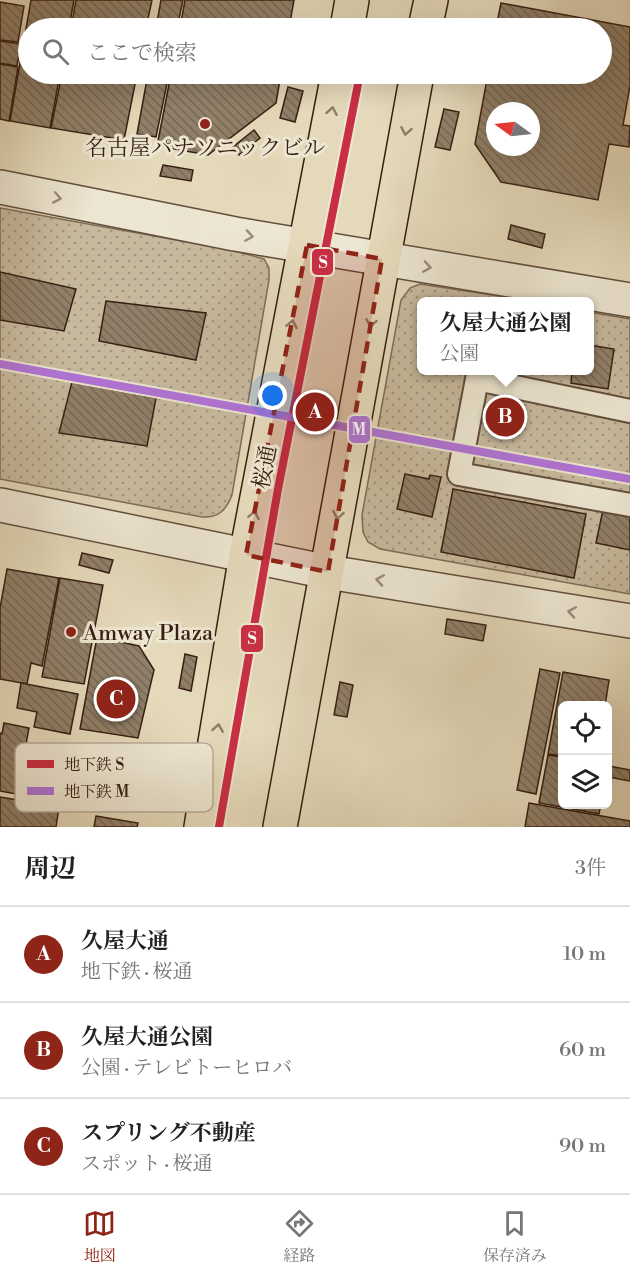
<!DOCTYPE html>
<html lang="ja">
<meta charset="utf-8">
<style>
:root{--surface:#fff;--page:#f6f6f6;--text:#222;--muted:#767676;--line:#e0e0e0;--accent:#8f2418}
body{margin:0;font-family:"Libre Bodoni","Noto Serif JP",serif;background:var(--page);color:var(--text)}
.controls{position:absolute;right:18px;bottom:18px;display:grid;overflow:hidden;border-radius:9px;box-shadow:0 6px 24px #0002}
.controls button{width:54px;height:54px;display:grid;place-items:center;padding:0;border:0;border-bottom:2px solid var(--line);background:var(--surface);color:var(--text);font:30px sans-serif}
.compass{position:absolute;left:486px;top:102px;width:54px;height:54px;border-radius:50%;background:var(--surface);box-shadow:0 6px 24px #0002;rotate:285deg}
.you{position:absolute;left:273px;top:396px;width:21px;height:21px;margin:-15px;border:4px solid #fff;border-radius:50%;background:#1a73e8;box-shadow:0 0 0 9px #1a73e833}
.badge{display:grid;place-items:center;width:39px;height:39px;border-radius:50%;background:var(--accent);color:#fff;font-size:20px;font-weight:700}
.pin{position:absolute;translate:-50% -50%;border:3px solid #fff;box-shadow:0 2px 6px #0006}
.popup{position:absolute;left:417px;top:297px;width:177px;height:78px;box-sizing:border-box;display:grid;place-content:center;border-radius:9px;background:var(--surface);filter:drop-shadow(0 2px 4px #0005);font-size:20px;white-space:nowrap;color:var(--muted)}
.popup b{font-size:22px;color:var(--text)}
.popup::after{content:'';position:absolute;left:50%;top:100%;margin-left:-12px;border:12px solid transparent;border-top-color:var(--surface)}
.list{margin:0;padding:0;list-style:none}
h2{display:flex;justify-content:space-between;align-items:center;height:78px;margin:0;padding:0 24px;font-size:26px}
h2 small{font-size:20px;font-weight:400;color:var(--muted)}
.list li{display:grid;grid-template-columns:39px 1fr auto;gap:18px;align-items:center;box-sizing:border-box;height:96px;padding:0 24px;border-top:2px solid var(--line)}
.list b{display:block;font-size:22px;white-space:nowrap}
.list p{margin:0;font-size:20px;white-space:nowrap;color:var(--muted)}
.list em{font-size:20px;font-style:normal;color:var(--muted)}
.icon{flex:none;width:33px;height:33px;fill:none;stroke:currentColor;stroke-width:2;stroke-linecap:round;stroke-linejoin:round}
.map{position:relative;flex:none;width:630px;height:827px;overflow:hidden}
.search{position:absolute;background:var(--surface);box-shadow:0 6px 24px #0002;left:18px;right:18px;top:18px;height:66px;display:flex;align-items:center;gap:15px;box-sizing:border-box;padding:0 21px;border-radius:33px;color:var(--muted);font-size:22px}
.sheet{height:366px;background:var(--surface)}
nav{display:flex;justify-content:space-around;align-items:center;box-sizing:border-box;height:84px;border-top:2px solid var(--line);background:var(--surface);font-size:16px;color:var(--muted)}
nav a{display:grid;justify-items:center;gap:3px}
nav .on{color:var(--accent)}
.map>svg:first-child{display:block}
.green{fill:url(#green-dots);stroke:#7f6c58;stroke-width:1.5}
.building{fill:url(#building-back-hatch);stroke:#371f12;stroke-width:1.5;fill-rule:evenodd}
.lines{fill:none;stroke-linecap:round;stroke-linejoin:round}
.pedestrian-casing{stroke:#624e3c;stroke-width:26}
.tertiary-casing{stroke:#624e3c;stroke-width:36}
.trunk-casing{stroke:#371f12;stroke-width:36}
.pedestrian{stroke:#ede6d2;stroke-width:22}
.tertiary{stroke:#ede6d2;stroke-width:33}
.trunk{stroke:#e4d9ba;stroke-width:33}
.metro-1-casing{stroke:#ede6d2;stroke-width:12}
.metro-2-casing{stroke:#ede6d2;stroke-width:12}
.metro-1{stroke:#c92f44;stroke-width:8}
.metro-2{stroke:#b074d6;stroke-width:8}
.oneway{stroke:#8e7c66}
.oneway2{stroke:#9b8c7c}
.marked{fill:#8f2418;fill-opacity:0.2;stroke:#8f2418;stroke-width:4.5;stroke-dasharray:12 8;stroke-linejoin:round}
.poi-dot{fill:#8f2418;stroke:#ede6d2;stroke-width:2}
.labels{text-anchor:middle;stroke-width:6;stroke-linejoin:round;paint-order:stroke}
.poi-label{font-size:22px;fill:#371f12;stroke:#ede6d2}
.street-label{font-size:22px;fill:#371f12;stroke:#ede6d2}
.key{fill:#ede6d2;stroke:#b6aa98;stroke-width:1.5}
.key-label{font-size:16px;fill:#371f12}
.line-badge{stroke:#ede6d2;stroke-width:2}
.badge-label{font-size:16px;text-anchor:middle;font-weight:bold;fill:#fff}
</style>
<div class="map">
<svg width="630" height="827" viewBox="0 0 630 827">
<defs>
<pattern id="green-dots" width="8" height="8" patternUnits="userSpaceOnUse" patternTransform="scale(1.5)"><rect width="8" height="8" fill="#c7b99d"/><path d="M2 2h.1M6 6h.1" fill="none" stroke="#a2967f" stroke-width="1.8" stroke-linecap="round"/></pattern>
<pattern id="building-back-hatch" width="6" height="6" patternUnits="userSpaceOnUse" patternTransform="scale(1.5)"><rect width="6" height="6" fill="#918069"/><path d="M-1 5l2 2M0 0l6 6M5-1l2 2" fill="none" stroke="#776855"/></pattern>
</defs>
<rect width="100%" height="100%" fill="#e4d9ba"/>
<filter id="stains"><feTurbulence type="fractalNoise" baseFrequency=".00333" numOctaves="4"/><feColorMatrix values="0 0 0 0 .2 0 0 0 0 .09 0 0 0 0 .02 0 0 0 .5 -.17"/></filter>
<radialGradient id="worn" r=".72"><stop offset=".6" stop-color="#630" stop-opacity="0"/><stop offset="1" stop-color="#630" stop-opacity=".3"/></radialGradient>
<g class="green">
<path d="M0,208L231,250L264,259L269,268V280L232,495C226,510 219,518 202,517L0,479Z"/>
<path d="M420,284L531,301L421,302V370H589V312L630,319V594L380,549L368,542L363,532L362,515L401,300L410,288Z"/>
</g>
<g class="building">
<path d="M31,0H74L69,28H28V74H60L50,128L10,121Z"/>
<path d="M76,0H152L146,28H71Z"/>
<path d="M161,0H183L177,28H156Z"/>
<path d="M185,0H294L289,28H180Z"/>
<path d="M0,2L24,6L18,42L0,40Z"/>
<path d="M501,3L630,27V86L623,125L630,126L629,147L609,144L598,200L501,182L475,144L488,74H602V28H496ZM495,111H531V147H495Z"/>
<path d="M0,41L21,44L17,66L0,63Z"/>
<path d="M0,64L18,67L9,121L0,119Z"/>
<path d="M62,74H137L124,140L51,128Z"/>
<path d="M148,74H169L156,137L137,134Z"/>
<path d="M171,74H281L276,103L208,155L157,146Z"/>
<path d="M288,87L303,91L295,122L280,118Z"/>
<path d="M444,109L459,112L450,150L435,147Z"/>
<path d="M254,130L260,138L239,155L233,147Z"/>
<path d="M163,165L193,170L191,181L160,176Z"/>
<path d="M511,225L545,234L542,248L508,239Z"/>
<path d="M0,272L76,289L64,331L0,320Z"/>
<path d="M106,301L206,313L196,360L99,341Z"/>
<path d="M589,345L614,349L608,389L571,383L572,370H589Z"/>
<path d="M72,382L156,398L147,446L59,433Z"/>
<path d="M405,474L429,479L430,475L441,477L432,517L397,509Z"/>
<path d="M453,489L586,514L574,578L441,552Z"/>
<path d="M604,505L630,510V550L596,543Z"/>
<path d="M82,553L113,560L109,573L79,565Z"/>
<path d="M7,569L59,578L42,666L31,663L27,684L0,679V608Z"/>
<path d="M60,578L103,585L84,684L42,677Z"/>
<path d="M447,619L486,625L483,641L445,634Z"/>
<path d="M97,637L139,646L154,670L138,738L80,729Z"/>
<path d="M185,654L197,657L191,691L179,688Z"/>
<path d="M540,669L560,673L536,794L517,790Z"/>
<path d="M563,672L609,680L605,706H562V756L548,754Z"/>
<path d="M340,682L353,685L347,717L334,715Z"/>
<path d="M21,683L78,694L70,734L34,727L37,712L17,708Z"/>
<path d="M4,723L29,728L26,744L37,745L27,796L0,791V733L2,734Z"/>
<path d="M548,755L562,757V804H601L599,814L539,803Z"/>
<path d="M609,766L630,770V781L608,777Z"/>
<path d="M0,797L59,807L56,827H0Z"/>
<path d="M529,803L630,821V827H525Z"/>
<path d="M96,816L138,823L137,827H94Z"/>
</g>
<g class="lines">
<g class="pedestrian-casing">
<path id="pedestrian" d="M630,411L477,379L459,474L630,505"/>
</g>
<g class="tertiary-casing">
<g id="tertiary">
<path d="M0,187L235,234L630,300"/>
<path d="M0,505L328,572L630,621"/>
</g>
</g>
<g class="trunk-casing">
<g id="trunk">
<path d="M347,28L352,0"/>
<path d="M425,28L431,0"/>
<path d="M201,827L246,555L338,74"/>
<path d="M280,827C327,576 371,325 417,74"/>
</g>
</g>
<use href="#pedestrian" class="pedestrian"/>
<use href="#tertiary" class="tertiary"/>
<use href="#trunk" class="trunk"/>
<g class="metro-1-casing">
<path id="metro-1" d="M219,827L278,489L360,74"/>
</g>
<g class="metro-2-casing">
<path id="metro-2" d="M0,364L630,479"/>
</g>
<use href="#metro-1" class="metro-1"/>
<use href="#metro-2" class="metro-2"/>
</g>
<defs><path id="oneway-chevron" d="M-2-3.5L2.5 0L-2 3.5" fill="none" stroke-width="1.6" stroke-linecap="round" stroke-linejoin="round" transform="scale(1.5)"/></defs>
<g class="oneway">
<use href="#oneway-chevron" transform="translate(332 111) rotate(-80)"/>
<use href="#oneway-chevron" transform="translate(406 131) rotate(100)"/>
<use href="#oneway-chevron" transform="translate(371 323) rotate(100)"/>
<use href="#oneway-chevron" transform="translate(292 324) rotate(-79)"/>
<use href="#oneway-chevron" transform="translate(254 515) rotate(-79)"/>
<use href="#oneway-chevron" transform="translate(338 515) rotate(100)"/>
<use href="#oneway-chevron" transform="translate(218 728) rotate(-81)"/>
</g>
<g class="oneway2">
<use href="#oneway-chevron" transform="translate(57 198) rotate(11)"/>
<use href="#oneway-chevron" transform="translate(249 236) rotate(9)"/>
<use href="#oneway-chevron" transform="translate(427 267) rotate(9)"/>
<use href="#oneway-chevron" transform="translate(380 580) rotate(-171)"/>
<use href="#oneway-chevron" transform="translate(572 612) rotate(-171)"/>
</g>
<path class="marked" d="M307,245L382,259L328,572L246,555Z"/>
<g class="poi-dot">
<circle cx="205" cy="124" r="6"/>
<circle cx="71" cy="632" r="6"/>
</g>
<g class="labels">
<g class="poi-label">
<text x="205" y="155">名古屋パナソニックビル</text>
<text x="83" y="640" text-anchor="start">Amway Plaza</text>
</g>
<g class="street-label">
<text transform="translate(264 467) rotate(-79)" y="8">桜通</text>
</g>
</g>
<rect x="15" y="743" width="198" height="69" rx="9" class="key"/>
<rect x="27" y="760" width="27" height="8" fill="#c92f44"/>
<rect x="27" y="787" width="27" height="8" fill="#b074d6"/>
<g class="key-label">
<text x="64" y="770">地下鉄 S</text>
<text x="64" y="797">地下鉄 M</text>
</g>
<g class="line-badge">
<rect x="311" y="248" width="23" height="28" rx="6" fill="#c92f44"/>
<rect x="348" y="415" width="23" height="29" rx="6" fill="#b074d6"/>
<rect x="240" y="624" width="24" height="29" rx="6" fill="#c92f44"/>
</g>
<g class="badge-label">
<text x="323" y="268">S</text>
<text x="359" y="435">M</text>
<text x="252" y="644">S</text>
</g>
<rect width="100%" height="100%" filter="url(#stains)"/>
<rect width="100%" height="100%" fill="url(#worn)"/>
</svg>
<div class="controls">
<button><svg class="icon" aria-label="locate" viewBox="0 0 24 24"><circle cx="12" cy="12" r="6"/><path d="M12 2v4M12 18v4M2 12h4M18 12h4"/></svg></button>
<button><svg class="icon" aria-label="layers" viewBox="0 0 24 24"><path d="M12 4l9 5-9 5-9-5zM3 14l9 5 9-5"/></svg></button>
</div>
<svg class="compass" viewBox="-18 -18 36 36"><path d="M0-13l5 13h-10z" fill="#e53935"/><path d="M0 13l5-13h-10z" fill="#767676"/></svg>
<div class="you"></div>
<div class="pin badge" style="left:315px;top:412px">A</div>
<div class="pin badge" style="left:505px;top:417px">B</div>
<div class="popup"><b>久屋大通公園</b>公園</div>
<div class="pin badge" style="left:116px;top:699px">C</div>
<div class="search"><svg class="icon" aria-label="search" viewBox="0 0 24 24"><circle cx="10" cy="10" r="6"/><path d="M15 15l6 6"/></svg>ここで検索</div>
</div>
<section class="sheet">
<h2>周辺<small>3件</small></h2>
<ul class="list">
<li><span class="badge">A</span><div><b>久屋大通</b><p>地下鉄 · 桜通</p></div><em>10 m</em></li>
<li><span class="badge">B</span><div><b>久屋大通公園</b><p>公園 · テレビトーヒロバ</p></div><em>60 m</em></li>
<li><span class="badge">C</span><div><b>スプリング不動産</b><p>スポット · 桜通</p></div><em>90 m</em></li>
</ul>
</section>
<nav>
<a class="on"><svg class="icon" aria-label="map" viewBox="0 0 24 24"><path d="M3 6l6-2 6 2 6-2v14l-6 2-6-2-6 2zM9 4v14M15 6v14"/></svg>地図</a>
<a><svg class="icon" aria-label="directions" viewBox="0 0 24 24"><path d="M12 3l9 9-9 9-9-9zM9 14v-3h6M13 9l2 2-2 2"/></svg>経路</a>
<a><svg class="icon" aria-label="saved" viewBox="0 0 24 24"><path d="M7 4h10v16l-5-4-5 4z"/></svg>保存済み</a>
</nav>
